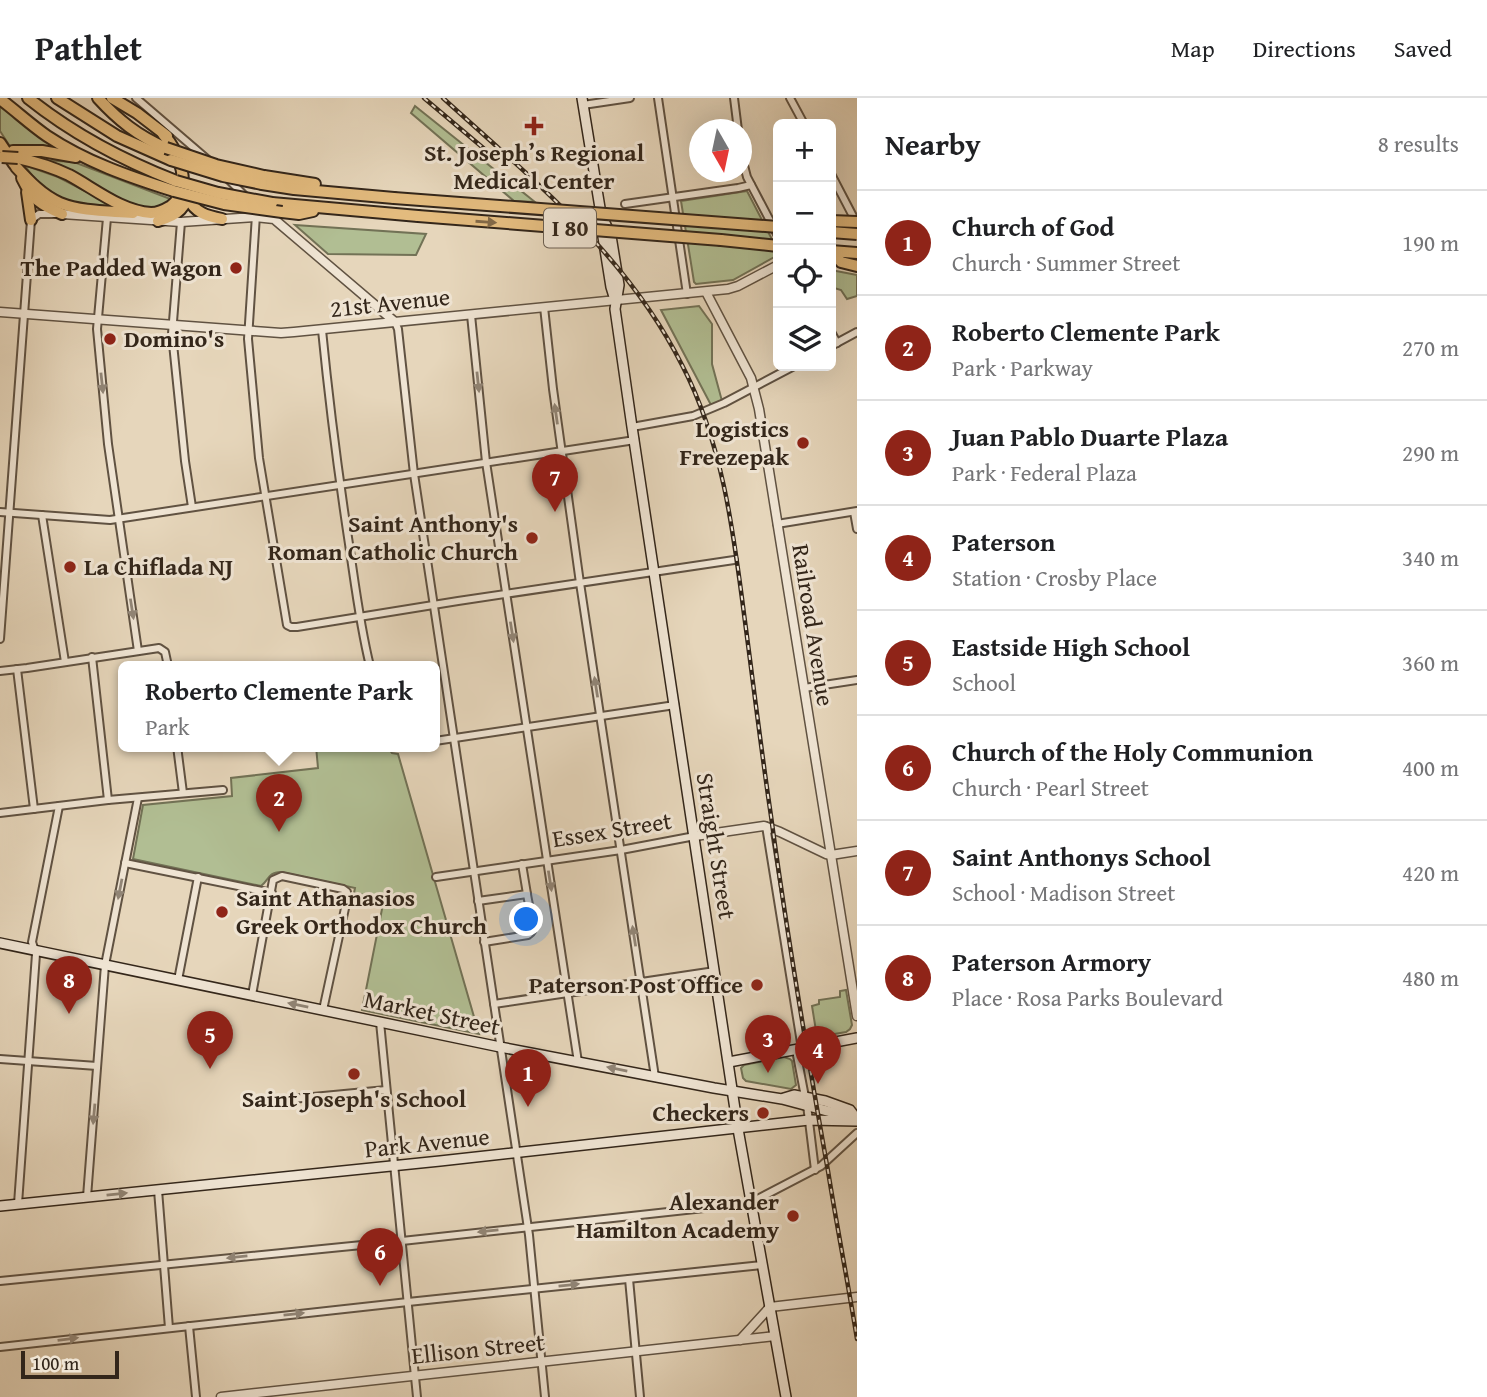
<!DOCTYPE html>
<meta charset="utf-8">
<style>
:root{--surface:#fff;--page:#f6f6f6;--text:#202124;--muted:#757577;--line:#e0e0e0;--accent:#8f2418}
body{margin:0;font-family:"Gentium Book Plus",serif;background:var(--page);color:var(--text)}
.controls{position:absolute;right:21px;top:21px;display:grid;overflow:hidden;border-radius:10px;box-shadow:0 7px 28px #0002}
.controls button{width:63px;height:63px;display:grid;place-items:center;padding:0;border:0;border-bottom:2px solid var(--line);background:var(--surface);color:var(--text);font:35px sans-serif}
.compass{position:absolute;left:689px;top:21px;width:63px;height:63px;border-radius:50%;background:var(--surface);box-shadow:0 7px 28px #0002;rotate:171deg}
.scale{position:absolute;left:21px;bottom:18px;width:98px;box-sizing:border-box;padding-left:7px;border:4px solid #33261a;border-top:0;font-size:19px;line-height:24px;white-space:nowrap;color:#33261a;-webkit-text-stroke:5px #efe4d3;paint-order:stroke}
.you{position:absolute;left:527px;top:822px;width:24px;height:24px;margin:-18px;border:5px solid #fff;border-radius:50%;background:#1a73e8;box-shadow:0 0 0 10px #1a73e833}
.badge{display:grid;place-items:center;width:46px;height:46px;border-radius:50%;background:var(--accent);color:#fff;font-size:23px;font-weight:700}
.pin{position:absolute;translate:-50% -58px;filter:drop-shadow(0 2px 4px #0008)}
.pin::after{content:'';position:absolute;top:37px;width:24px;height:21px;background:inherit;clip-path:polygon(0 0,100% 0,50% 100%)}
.popup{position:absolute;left:118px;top:563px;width:322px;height:91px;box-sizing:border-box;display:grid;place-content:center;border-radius:10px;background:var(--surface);filter:drop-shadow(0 2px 5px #0005);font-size:23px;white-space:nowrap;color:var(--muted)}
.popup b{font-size:26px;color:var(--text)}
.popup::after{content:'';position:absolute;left:50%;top:100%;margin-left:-14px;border:14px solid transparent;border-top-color:var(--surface)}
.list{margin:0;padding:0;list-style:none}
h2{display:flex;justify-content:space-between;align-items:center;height:91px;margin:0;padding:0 28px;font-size:30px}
h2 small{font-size:23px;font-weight:400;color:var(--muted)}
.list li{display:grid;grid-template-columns:46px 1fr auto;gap:21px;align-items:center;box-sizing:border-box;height:105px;padding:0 28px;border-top:2px solid var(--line)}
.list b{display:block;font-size:26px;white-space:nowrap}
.list p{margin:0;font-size:23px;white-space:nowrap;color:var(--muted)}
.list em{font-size:23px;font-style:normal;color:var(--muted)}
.icon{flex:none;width:38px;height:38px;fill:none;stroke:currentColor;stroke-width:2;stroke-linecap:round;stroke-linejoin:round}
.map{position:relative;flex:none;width:857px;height:1299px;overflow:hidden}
header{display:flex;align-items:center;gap:42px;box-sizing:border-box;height:98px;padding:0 35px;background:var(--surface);border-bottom:2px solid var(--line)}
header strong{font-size:33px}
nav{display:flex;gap:38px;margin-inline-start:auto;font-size:24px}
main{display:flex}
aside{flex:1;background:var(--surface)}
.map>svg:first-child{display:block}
.green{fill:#b1be93;stroke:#727256;stroke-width:2}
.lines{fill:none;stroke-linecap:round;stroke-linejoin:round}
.minor-casing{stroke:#605242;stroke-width:10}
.tertiary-casing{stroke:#605242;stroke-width:11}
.secondary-casing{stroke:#33261a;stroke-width:12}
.motorway-casing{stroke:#33261a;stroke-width:14}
.minor{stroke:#efe4d3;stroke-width:6}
.tertiary{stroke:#efe4d3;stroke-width:8}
.secondary{stroke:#efe4d3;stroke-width:9}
.motorway{stroke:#e3bb7e;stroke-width:10}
.rail-casing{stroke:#33261a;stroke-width:4.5}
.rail{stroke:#efe4d3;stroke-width:2;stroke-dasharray:5;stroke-linecap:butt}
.motorway-bridge-casing{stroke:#33261a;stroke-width:14;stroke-linecap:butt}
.motorway-bridge{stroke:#e3bb7e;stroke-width:10}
.oneway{fill:#826947}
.oneway2{fill:#918576}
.poi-dot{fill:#8f2418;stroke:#efe4d3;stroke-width:2.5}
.labels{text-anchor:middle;stroke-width:6;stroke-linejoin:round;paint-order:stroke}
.shield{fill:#efe4d3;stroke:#6b5f52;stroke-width:2}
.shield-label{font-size:23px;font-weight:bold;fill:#33261a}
.poi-label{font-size:24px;font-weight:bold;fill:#33261a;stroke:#efe4d3;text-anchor:end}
.street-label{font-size:24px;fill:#33261a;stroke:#efe4d3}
</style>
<header>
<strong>Pathlet</strong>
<nav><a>Map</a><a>Directions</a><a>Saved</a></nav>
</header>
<main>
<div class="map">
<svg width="857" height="1299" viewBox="0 0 857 1299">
<rect width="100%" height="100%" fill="#e6d6bb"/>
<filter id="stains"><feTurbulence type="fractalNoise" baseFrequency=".00286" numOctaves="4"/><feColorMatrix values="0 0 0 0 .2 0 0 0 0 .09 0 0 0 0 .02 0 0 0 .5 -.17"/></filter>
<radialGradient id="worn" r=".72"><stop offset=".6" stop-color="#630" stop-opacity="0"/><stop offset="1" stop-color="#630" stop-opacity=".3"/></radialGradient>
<g class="green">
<path d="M0,8L60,53L11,50L0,33Z"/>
<path d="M415,8L535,104L514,103L411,15Z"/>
<path d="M40,62L74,64L173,102L153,113L121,102Z"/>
<path d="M24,67L58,79L120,111L63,104L44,92Z"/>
<path d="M747,93L778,153V157L733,182L696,186L694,184L681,103Z"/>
<path d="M295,127L426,136L416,157L328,156Z"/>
<path d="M831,172L857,177V198L847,201L841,192L831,189Z"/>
<path d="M699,208L712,226V266L722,303L711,307L661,212Z"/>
<path d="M316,648H387L392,655L398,656L479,936L362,912L384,801L354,795L355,790L281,774C267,775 270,781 261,788L133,761L143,707L232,698L231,680L318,670Z"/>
<path d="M846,892L852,927L850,931L846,934L817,939L812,908L819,906V902L840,899V893Z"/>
<path d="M784,959L790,961L792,963L796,987L791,991L746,983L743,980L741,970L744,967Z"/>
</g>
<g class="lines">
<g class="minor-casing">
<g id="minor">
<path d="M136,0L207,61"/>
<path d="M658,0L687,196"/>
<path d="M734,0L738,32"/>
<path d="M790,0L804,26"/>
<path d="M583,7L630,0"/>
<path d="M741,56L747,79L778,138"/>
<path d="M831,76L856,124"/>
<path d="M228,81L245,98"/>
<path d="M625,106L738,90L751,87"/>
<path d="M256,117L248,241L259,360L287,527L291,529H297L458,503L734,462"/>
<path d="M107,120L97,231L108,346L138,553"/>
<path d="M181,124L172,236L185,363L192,409"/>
<path d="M544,209L553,291L580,485L655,979"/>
<path d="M471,217L486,364L578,964"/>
<path d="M395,224L398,231L414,376L529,1137L545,1299"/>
<path d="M322,232C329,303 338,374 349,446C355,486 360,528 370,568"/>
<path d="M831,234L837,245"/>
<path d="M831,248L857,234"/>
<path d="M632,329L693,318L724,305L794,268"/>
<path d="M0,414L110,422L635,342"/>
<path d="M854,414L857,431"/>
<path d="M42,417L65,564"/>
<path d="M777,426L857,413"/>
<path d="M0,541L31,122L39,116H55"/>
<path d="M92,559L108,702"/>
<path d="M17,571L34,711"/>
<path d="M0,573L27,570L159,550L165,554L168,568"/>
<path d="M804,590L857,582"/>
<path d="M435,643L675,607"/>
<path d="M177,648L183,695"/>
<path d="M392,648H403"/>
<path d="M0,715L108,702L223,692"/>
<path d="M766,728L802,951"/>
<path d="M125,765L272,795"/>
<path d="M522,766L527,796"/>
<path d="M436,779L621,752L695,738"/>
<path d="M478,803L527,796C528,804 534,826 532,833C531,835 529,836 528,837L484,844"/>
<path d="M178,882L198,779"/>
<path d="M252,897L273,782L282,778L343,791L347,794V801L323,912"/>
<path d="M494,906L715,873"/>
<path d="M380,924L417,1299"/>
<path d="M796,952L805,999"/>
<path d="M0,961L97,968"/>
<path d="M292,1001L386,992"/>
<path d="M807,1007L815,1072"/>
<path d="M158,1092L169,1230"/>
<path d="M87,1099L105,867L138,700"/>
<path d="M18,1106L36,856L32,844L59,708"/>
<path d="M629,1181L640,1299"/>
<path d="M0,1183L402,1143L750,1105L821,1068L857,1035"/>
<path d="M189,1228L196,1299"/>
<path d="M0,1249L408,1204L762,1167"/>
</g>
</g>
<g class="tertiary-casing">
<g id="tertiary">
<path d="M62,116L181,124L255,119L274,121L395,224"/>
<path d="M706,194L751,280L759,311L857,918"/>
<path d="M0,214L281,235L294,234L728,191L738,188L778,167"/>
<path d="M695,738L764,728L780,734L826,756L831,757L857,753"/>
<path d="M740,1242L770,1209L857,1199"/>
<path d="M221,1299L775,1238"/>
</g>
</g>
<g class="secondary-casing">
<g id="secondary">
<path d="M582,0L601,116L603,139L611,189L615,202"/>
<path d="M601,116L611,138L619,187L615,211L632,329L738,1031L786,1299"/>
<path d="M0,845L500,949L714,990L782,1001L857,1021"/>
<path d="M729,964L857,940"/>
<path d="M784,1000L794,997L825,1003L850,1012L853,1016V1020"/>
<path d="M0,1108L440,1063L809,1022L857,1023"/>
</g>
</g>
<g class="motorway-casing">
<g id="motorway">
<path d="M28,0C73,36 122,62 176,83"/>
<path d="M57,0L117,38L171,62"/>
<path d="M98,0C118,22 138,38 166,50"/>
<path d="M112,0L137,15L167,38"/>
<path d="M0,1C16,13 31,27 47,38C86,64 130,79 174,93"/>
<path d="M0,45L14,66"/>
<path d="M13,53H42L76,59"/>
<path d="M18,60C36,64 52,69 69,77C95,91 121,113 151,115C158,115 166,111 171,108C194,90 179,53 163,36"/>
<path d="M16,69C29,83 43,98 60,105C82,114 110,113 133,115"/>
<path d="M264,78L315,86"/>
<path d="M22,80C32,101 41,107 62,116"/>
<path d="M262,86L294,91L394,100"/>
<path d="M27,94L31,122"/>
<path d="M188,100C195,115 207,118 222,121"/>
<path d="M272,105L418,118"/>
<path d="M282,114L299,116L313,113"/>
<path d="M158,123C178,117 187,110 190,88"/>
<path d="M721,142L778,148"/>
<path d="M831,153L841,164L857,168"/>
<path d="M831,153L857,155"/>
</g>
</g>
<use href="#minor" class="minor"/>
<use href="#tertiary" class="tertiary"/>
<use href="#secondary" class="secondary"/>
<use href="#motorway" class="motorway"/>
<g class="rail-casing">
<g id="rail">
<path d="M424,0L488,54"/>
<path d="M443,0C533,82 626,156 682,267C722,344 733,430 744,516C753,583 761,651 771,718C787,837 807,955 828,1073C837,1129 848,1185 857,1241"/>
</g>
</g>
<use href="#rail" class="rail"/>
<g class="motorway-bridge-casing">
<g id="motorway-bridge">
<path d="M166,50L216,67L264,78"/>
<path d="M2,59L18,60"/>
<path d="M171,62L223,78L262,86"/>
<path d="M176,83L218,95L272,105"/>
<path d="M174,93L224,106L282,114"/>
<path d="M394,100L778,129"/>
<path d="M418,118L721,142"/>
<path d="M831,123L857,124"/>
<path d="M831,134L857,136"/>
</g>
</g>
<use href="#motorway-bridge" class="motorway-bridge"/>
</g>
<defs><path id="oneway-solid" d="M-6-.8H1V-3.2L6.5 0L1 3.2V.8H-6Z" transform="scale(1.75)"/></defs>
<use class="oneway" href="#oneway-solid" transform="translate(486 124) rotate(4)"/>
<g class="oneway2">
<use href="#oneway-solid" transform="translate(478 284) rotate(84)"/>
<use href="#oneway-solid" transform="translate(102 285) rotate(84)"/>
<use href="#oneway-solid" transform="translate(556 316) rotate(-98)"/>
<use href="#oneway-solid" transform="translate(132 511) rotate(81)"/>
<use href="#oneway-solid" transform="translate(512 534) rotate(81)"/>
<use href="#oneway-solid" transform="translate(596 589) rotate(-99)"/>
<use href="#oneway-solid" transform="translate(550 783) rotate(81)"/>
<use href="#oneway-solid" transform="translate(120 791) rotate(101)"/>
<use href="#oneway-solid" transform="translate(634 838) rotate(-99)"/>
<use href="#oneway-solid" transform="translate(298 907) rotate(-168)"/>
<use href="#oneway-solid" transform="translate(617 971) rotate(-169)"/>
<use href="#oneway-solid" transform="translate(94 1016) rotate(95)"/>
<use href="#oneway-solid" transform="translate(117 1096) rotate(-6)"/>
<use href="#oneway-solid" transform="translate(488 1133) rotate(174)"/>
<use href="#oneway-solid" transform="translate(237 1159) rotate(174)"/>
<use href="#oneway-solid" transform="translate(569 1187) rotate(-6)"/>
<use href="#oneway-solid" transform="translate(294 1216) rotate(-6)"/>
<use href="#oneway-solid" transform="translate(68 1241) rotate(-7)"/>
</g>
<g class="poi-dot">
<path d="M530.5 17.5h7v7h7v7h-7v7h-7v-7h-7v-7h7z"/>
<circle cx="236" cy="170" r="7"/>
<circle cx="110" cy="241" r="7"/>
<circle cx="803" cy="345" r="7"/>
<circle cx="532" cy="440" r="7"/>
<circle cx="70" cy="469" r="7"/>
<circle cx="222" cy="814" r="7"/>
<circle cx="757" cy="887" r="7"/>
<circle cx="354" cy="976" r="7"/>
<circle cx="763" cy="1015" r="7"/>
<circle cx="793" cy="1118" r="7"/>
</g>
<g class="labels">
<rect class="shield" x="544" y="110.5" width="52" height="39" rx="5"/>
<g class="shield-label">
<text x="570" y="138">I 80</text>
</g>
<g class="poi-label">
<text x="534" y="63" text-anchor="middle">St. Joseph’s Regional<tspan x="534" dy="28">Medical Center</tspan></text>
<text x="222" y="178">The Padded Wagon</text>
<text x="124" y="249" text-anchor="start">Domino's</text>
<text x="789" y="339">Logistics<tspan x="789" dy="28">Freezepak</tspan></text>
<text x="518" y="434">Saint Anthony's<tspan x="518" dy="28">Roman Catholic Church</tspan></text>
<text x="84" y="477" text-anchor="start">La Chiflada NJ</text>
<text x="236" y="808" text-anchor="start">Saint Athanasios<tspan x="236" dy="28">Greek Orthodox Church</tspan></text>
<text x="743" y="895">Paterson Post Office</text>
<text x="354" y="1009" text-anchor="middle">Saint Joseph's School</text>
<text x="749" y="1023">Checkers</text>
<text x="779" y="1112">Alexander<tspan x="779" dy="28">Hamilton Academy</tspan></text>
</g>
<g class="street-label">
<text transform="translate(390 205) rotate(-6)" y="8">21st Avenue</text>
<text transform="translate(813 527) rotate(81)" y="8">Railroad Avenue</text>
<text transform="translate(612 732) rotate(-9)" y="8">Essex Street</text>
<text transform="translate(716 748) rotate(81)" y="8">Straight Street</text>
<text transform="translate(432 915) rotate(12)" y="8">Market Street</text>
<text transform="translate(427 1045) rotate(-6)" y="8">Park Avenue</text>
<text transform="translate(478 1251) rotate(-6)" y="8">Ellison Street</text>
</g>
</g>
<rect width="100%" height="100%" filter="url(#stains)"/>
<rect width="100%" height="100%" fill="url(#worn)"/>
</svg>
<div class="controls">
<button>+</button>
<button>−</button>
<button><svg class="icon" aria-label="locate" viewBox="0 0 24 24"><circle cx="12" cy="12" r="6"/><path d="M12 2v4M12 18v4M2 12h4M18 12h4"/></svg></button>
<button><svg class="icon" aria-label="layers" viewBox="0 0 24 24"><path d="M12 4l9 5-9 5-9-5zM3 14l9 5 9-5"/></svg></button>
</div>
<svg class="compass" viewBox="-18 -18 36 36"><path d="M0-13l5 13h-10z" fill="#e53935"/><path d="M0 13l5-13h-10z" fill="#757577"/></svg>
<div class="scale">100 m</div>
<div class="you"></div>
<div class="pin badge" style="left:528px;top:1009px">1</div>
<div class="pin badge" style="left:279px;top:734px">2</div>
<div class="popup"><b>Roberto Clemente Park</b>Park</div>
<div class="pin badge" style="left:768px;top:975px">3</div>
<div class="pin badge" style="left:818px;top:986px">4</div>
<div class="pin badge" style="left:210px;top:971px">5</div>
<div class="pin badge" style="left:380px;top:1188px">6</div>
<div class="pin badge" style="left:555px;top:414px">7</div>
<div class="pin badge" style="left:69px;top:916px">8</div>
</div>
<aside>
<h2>Nearby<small>8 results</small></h2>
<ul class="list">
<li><span class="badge">1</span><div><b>Church of God</b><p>Church · Summer Street</p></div><em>190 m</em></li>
<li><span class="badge">2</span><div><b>Roberto Clemente Park</b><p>Park · Parkway</p></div><em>270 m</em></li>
<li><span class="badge">3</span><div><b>Juan Pablo Duarte Plaza</b><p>Park · Federal Plaza</p></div><em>290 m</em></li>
<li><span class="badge">4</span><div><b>Paterson</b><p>Station · Crosby Place</p></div><em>340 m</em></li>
<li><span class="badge">5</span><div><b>Eastside High School</b><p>School</p></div><em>360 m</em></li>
<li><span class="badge">6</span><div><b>Church of the Holy Communion</b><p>Church · Pearl Street</p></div><em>400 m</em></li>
<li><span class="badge">7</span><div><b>Saint Anthonys School</b><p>School · Madison Street</p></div><em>420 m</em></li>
<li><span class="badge">8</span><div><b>Paterson Armory</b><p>Place · Rosa Parks Boulevard</p></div><em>480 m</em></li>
</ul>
</aside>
</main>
